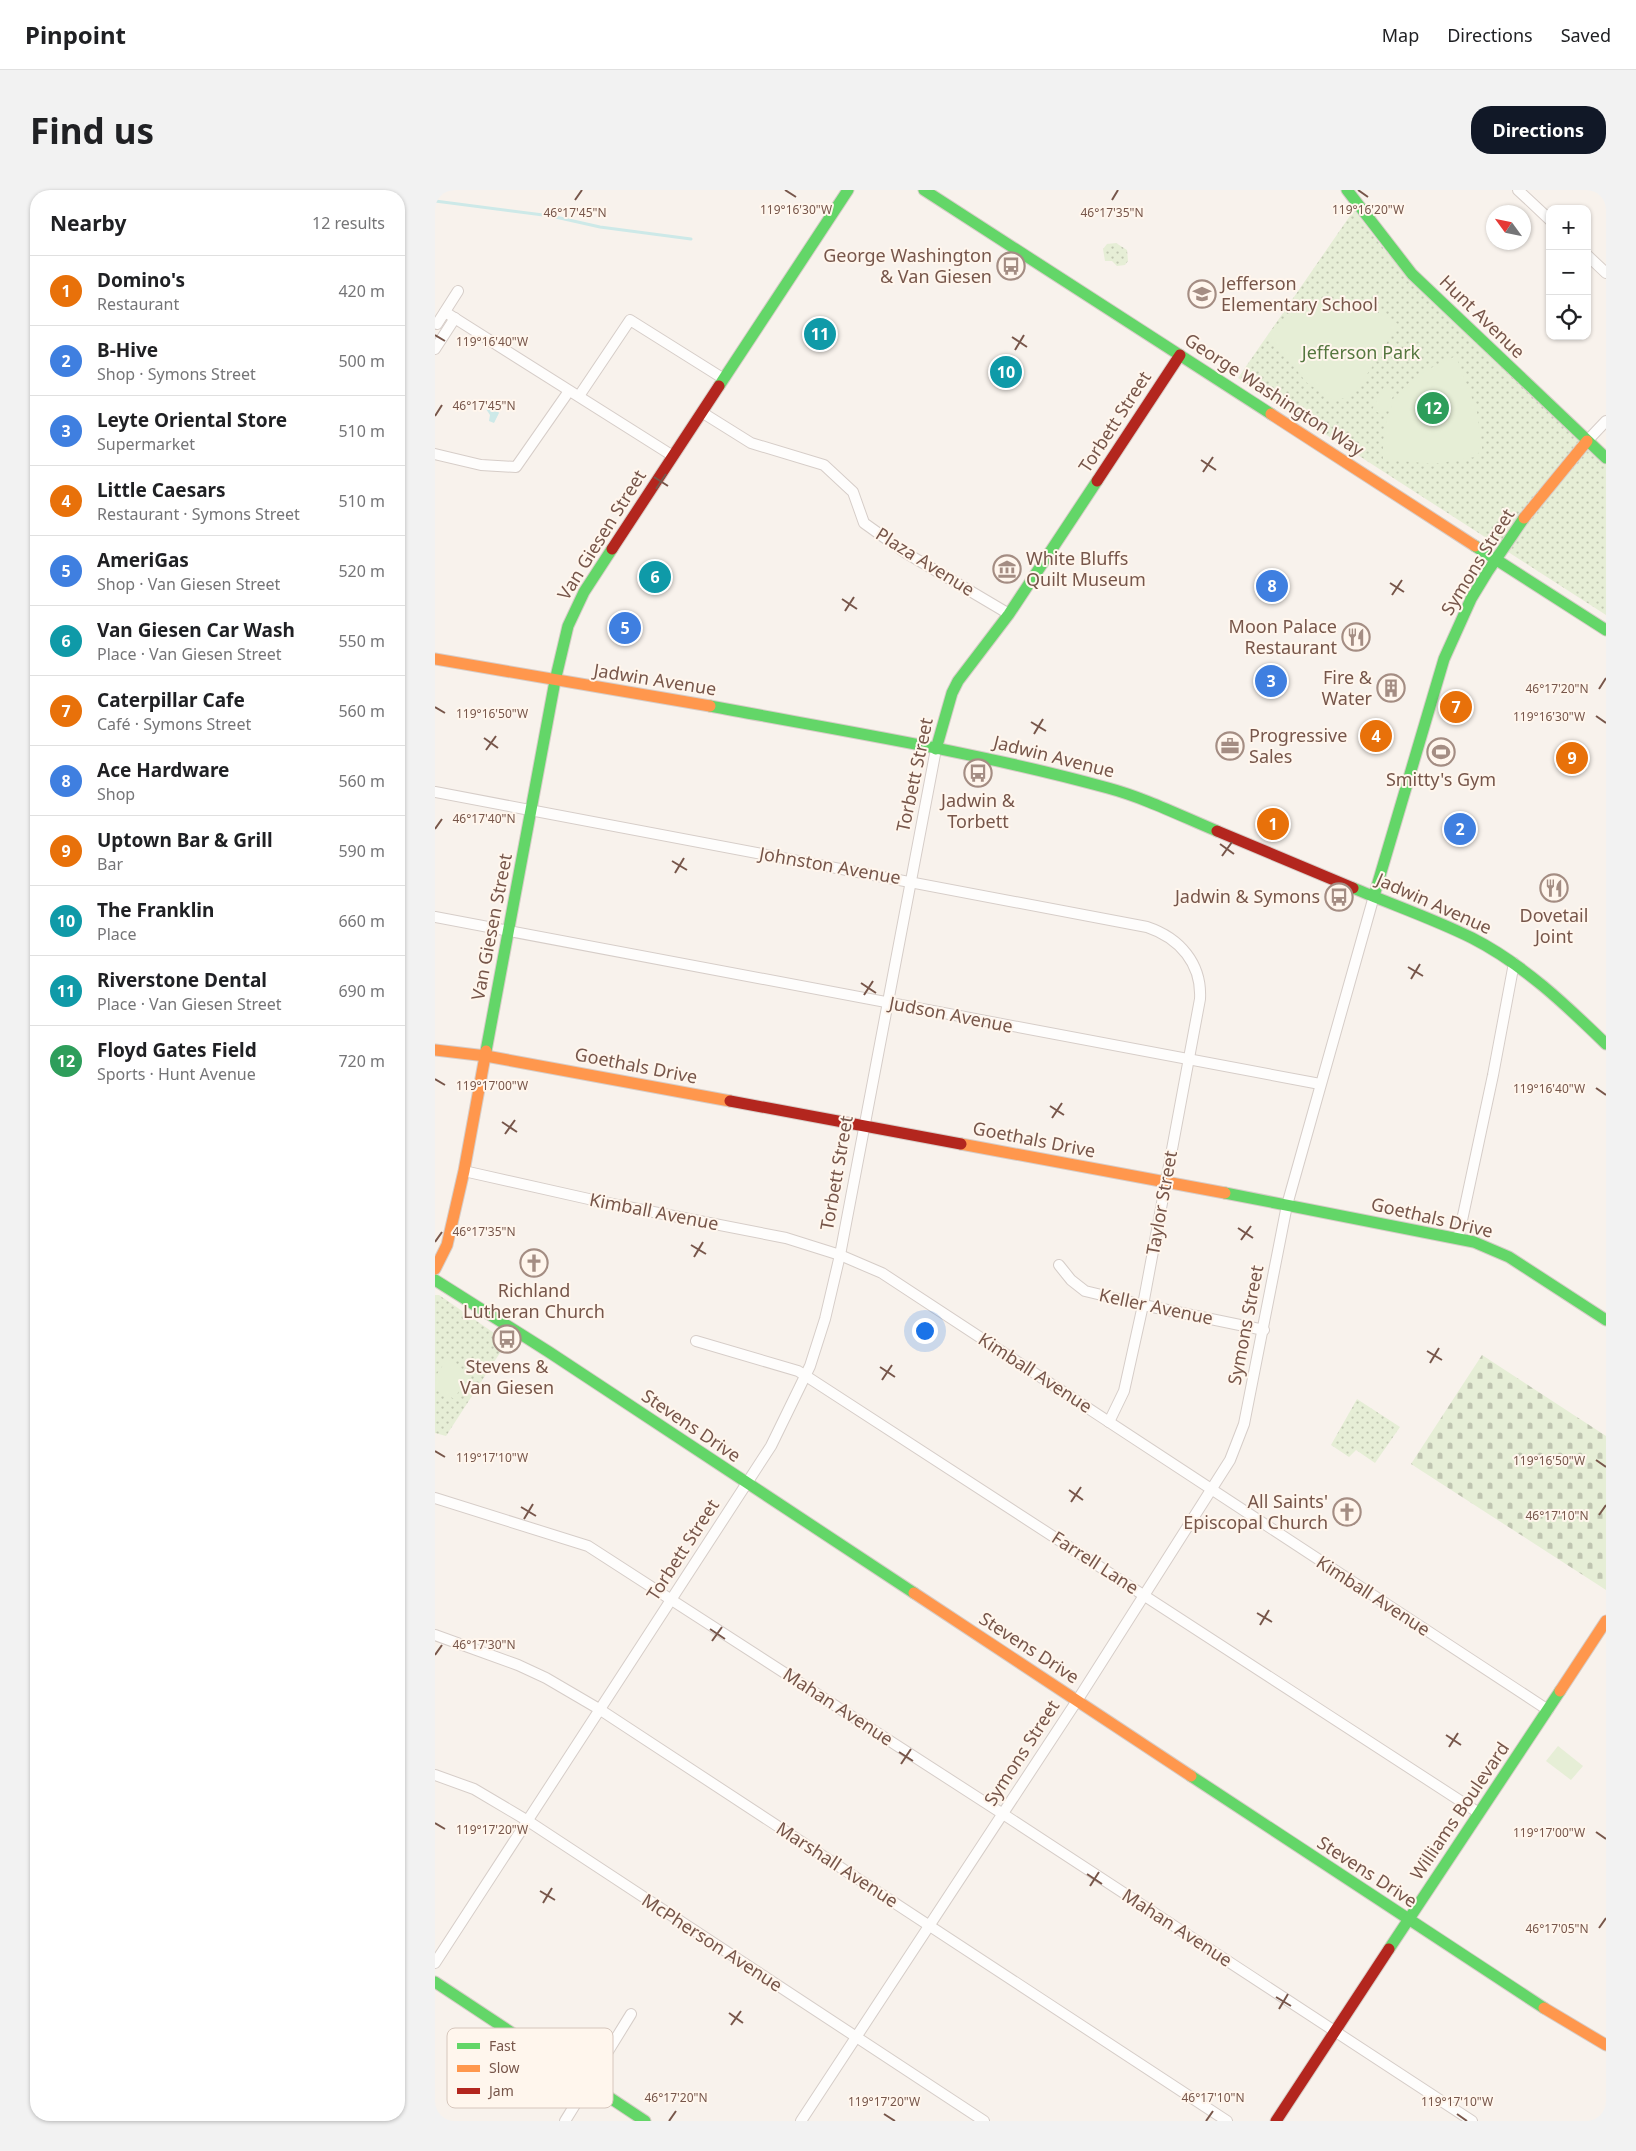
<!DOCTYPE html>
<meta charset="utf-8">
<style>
:root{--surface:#fff;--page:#f2f2f2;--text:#202124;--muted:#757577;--line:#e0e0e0;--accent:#111827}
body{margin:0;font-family:"Noto Sans",sans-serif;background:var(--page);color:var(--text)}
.controls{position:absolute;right:15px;top:15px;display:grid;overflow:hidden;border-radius:10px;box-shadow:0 1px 4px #0004}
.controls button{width:45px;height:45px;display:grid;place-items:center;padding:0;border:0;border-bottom:1px solid var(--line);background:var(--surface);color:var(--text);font:25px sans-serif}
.compass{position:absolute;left:1051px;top:15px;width:45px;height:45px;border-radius:50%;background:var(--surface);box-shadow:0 1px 4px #0004;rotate:303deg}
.you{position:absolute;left:489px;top:1140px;width:18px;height:18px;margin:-12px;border:4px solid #fff;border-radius:50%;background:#1a73e8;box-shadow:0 0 0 8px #1a73e833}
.badge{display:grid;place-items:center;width:32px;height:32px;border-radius:50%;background:var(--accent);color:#fff;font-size:16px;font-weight:700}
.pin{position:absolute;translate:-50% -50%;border:2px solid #fff;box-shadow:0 1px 5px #0006}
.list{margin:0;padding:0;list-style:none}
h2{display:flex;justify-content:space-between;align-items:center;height:65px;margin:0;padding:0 20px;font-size:21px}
h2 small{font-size:16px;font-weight:400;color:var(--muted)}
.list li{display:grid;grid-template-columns:32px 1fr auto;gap:15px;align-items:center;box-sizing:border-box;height:70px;padding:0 20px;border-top:1px solid var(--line)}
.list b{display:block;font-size:19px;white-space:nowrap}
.list p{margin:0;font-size:16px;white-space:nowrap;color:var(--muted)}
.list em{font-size:16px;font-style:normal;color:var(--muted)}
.icon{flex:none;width:28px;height:28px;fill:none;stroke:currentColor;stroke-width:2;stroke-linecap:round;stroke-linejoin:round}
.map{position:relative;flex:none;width:1171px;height:1931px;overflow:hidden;border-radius:20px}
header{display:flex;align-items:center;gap:30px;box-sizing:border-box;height:70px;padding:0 25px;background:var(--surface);border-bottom:1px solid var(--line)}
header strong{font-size:24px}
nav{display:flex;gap:28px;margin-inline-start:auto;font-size:18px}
.intro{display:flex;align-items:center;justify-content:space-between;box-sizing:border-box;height:120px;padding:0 30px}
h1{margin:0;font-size:35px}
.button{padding:12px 22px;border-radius:20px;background:var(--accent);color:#fff;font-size:18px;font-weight:700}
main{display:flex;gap:30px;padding:0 30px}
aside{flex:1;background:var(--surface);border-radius:20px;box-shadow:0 1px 4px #0004}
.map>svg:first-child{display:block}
.cemetery{fill:url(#cemetery-stones)}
.park{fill:url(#park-dots)}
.garden{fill:#e6eed6}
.water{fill:#cde9e8}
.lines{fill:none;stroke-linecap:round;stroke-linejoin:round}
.stream{stroke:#cde9e8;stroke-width:3}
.street-casing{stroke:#d6cdc8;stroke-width:12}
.fast-casing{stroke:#d7cdc8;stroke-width:13}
.slow-casing{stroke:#d7cdc8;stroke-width:13}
.jam-casing{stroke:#d7cdc8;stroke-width:13}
.street{stroke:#fefdfc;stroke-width:10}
.fast{stroke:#63d668;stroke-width:11}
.slow{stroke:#ff974d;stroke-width:11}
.jam{stroke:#b3261e;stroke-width:11}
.ticks{fill:none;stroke:#77564a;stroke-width:2}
.labels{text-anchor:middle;stroke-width:4;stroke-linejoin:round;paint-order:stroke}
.poi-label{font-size:18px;fill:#77564a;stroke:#fff6ed;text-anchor:end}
.street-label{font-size:18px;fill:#77564a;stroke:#fff6ed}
.park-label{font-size:18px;fill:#55773f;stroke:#fff6ed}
.key{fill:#fff6ed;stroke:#d6c6bc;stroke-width:1}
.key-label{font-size:14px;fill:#77564a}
.ticks-label{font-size:12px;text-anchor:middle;fill:#77564a;stroke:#fff6ed;stroke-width:4;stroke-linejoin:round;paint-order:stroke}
</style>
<header>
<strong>Pinpoint</strong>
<nav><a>Map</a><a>Directions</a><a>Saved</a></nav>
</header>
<div class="intro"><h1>Find us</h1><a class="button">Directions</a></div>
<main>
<aside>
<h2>Nearby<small>12 results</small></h2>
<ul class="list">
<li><span class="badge" style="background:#e8710a">1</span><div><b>Domino's</b><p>Restaurant</p></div><em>420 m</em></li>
<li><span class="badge" style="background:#3f7fe0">2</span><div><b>B-Hive</b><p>Shop · Symons Street</p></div><em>500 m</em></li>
<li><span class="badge" style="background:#3f7fe0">3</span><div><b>Leyte Oriental Store</b><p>Supermarket</p></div><em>510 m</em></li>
<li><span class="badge" style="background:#e8710a">4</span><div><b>Little Caesars</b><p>Restaurant · Symons Street</p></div><em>510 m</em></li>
<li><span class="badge" style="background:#3f7fe0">5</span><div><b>AmeriGas</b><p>Shop · Van Giesen Street</p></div><em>520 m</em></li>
<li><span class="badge" style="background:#0f9aa8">6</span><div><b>Van Giesen Car Wash</b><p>Place · Van Giesen Street</p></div><em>550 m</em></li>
<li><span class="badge" style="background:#e8710a">7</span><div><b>Caterpillar Cafe</b><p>Café · Symons Street</p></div><em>560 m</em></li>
<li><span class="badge" style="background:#3f7fe0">8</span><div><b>Ace Hardware</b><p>Shop</p></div><em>560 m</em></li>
<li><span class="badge" style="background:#e8710a">9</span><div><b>Uptown Bar &amp; Grill</b><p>Bar</p></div><em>590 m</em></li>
<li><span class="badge" style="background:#0f9aa8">10</span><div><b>The Franklin</b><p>Place</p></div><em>660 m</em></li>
<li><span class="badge" style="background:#0f9aa8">11</span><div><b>Riverstone Dental</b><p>Place · Van Giesen Street</p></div><em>690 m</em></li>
<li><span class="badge" style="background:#2e9e5b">12</span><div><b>Floyd Gates Field</b><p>Sports · Hunt Avenue</p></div><em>720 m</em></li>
</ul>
</aside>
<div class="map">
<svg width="1171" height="1931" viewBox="0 0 1171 1931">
<defs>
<pattern id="cemetery-stones" width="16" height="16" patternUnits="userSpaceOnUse" patternTransform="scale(1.25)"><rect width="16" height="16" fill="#e6eed6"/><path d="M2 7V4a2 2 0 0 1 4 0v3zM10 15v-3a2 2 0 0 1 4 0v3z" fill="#bfc4b0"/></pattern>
<pattern id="park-dots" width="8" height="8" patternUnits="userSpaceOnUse" patternTransform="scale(1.25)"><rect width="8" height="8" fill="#e6eed6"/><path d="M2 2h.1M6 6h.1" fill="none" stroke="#bfc4b0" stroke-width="1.8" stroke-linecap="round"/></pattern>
</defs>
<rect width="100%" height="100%" fill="#f8f2ec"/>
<path class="cemetery" d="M1047,1165L1171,1246V1400L976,1274Z"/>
<g class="park">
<path d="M919,20L952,63L1171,275V425L803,188Z"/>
<path d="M681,53L692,60L693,71L690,75L682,76L677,71H670L668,59L672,54Z"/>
<path d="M0,1105H4L72,1152L11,1246L0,1243Z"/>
<path d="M922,1209L965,1237L940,1273L921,1260L914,1267L896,1255Z"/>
</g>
<g class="garden">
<path d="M896,112C921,113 942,119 963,134C952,151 926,201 910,208C907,209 902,209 898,210L872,193L834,146C854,125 868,117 896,112Z"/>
<path d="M1021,166L1042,222L1047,259L1040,267L998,274L948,269C947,208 968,189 1021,166Z"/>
<path d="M949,197L960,202L949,225L937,220Z"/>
<path d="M12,1169L35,1184L19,1209L0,1197V1187Z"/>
<path d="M1123,1556L1148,1576L1136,1590L1111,1571Z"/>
</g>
<path class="water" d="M54,215H59L64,223L59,233L54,231L55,225L51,219Z"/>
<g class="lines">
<path class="stream" d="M0,11L116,26L165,37L256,49"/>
<g class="street-casing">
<g id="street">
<path d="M1083,0L1115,30"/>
<path d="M1152,65L1171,83"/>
<path d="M10,122L238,266"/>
<path d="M2,134L23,101"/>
<path d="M0,159L20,128"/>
<path d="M144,206L195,130L289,189"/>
<path d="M268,223L316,253L389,275L418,302L429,333L471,363L574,424"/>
<path d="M1152,251L1171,231"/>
<path d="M0,264L46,275L81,277L134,201"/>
<path d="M0,602L712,737C745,748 767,774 765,809L708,1115L689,1201L674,1232"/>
<path d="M0,727L885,894"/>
<path d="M29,981L167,1012L351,1048L405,1065L447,1083L1113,1520"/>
<path d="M1023,1049L1058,885L1079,773"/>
<path d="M624,1075L636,1090L650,1101L708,1115L829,1140"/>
<path d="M261,1151L363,1181L371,1186L1044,1623"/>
<path d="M0,1308L153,1356L568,1624L1037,1931"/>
<path d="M0,1445L83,1475L111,1488L164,1519L792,1931"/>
<path d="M0,1585L39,1599L93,1631L549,1931"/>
<path d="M0,1773L336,1256L375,1176L390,1129L405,1065L501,559"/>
<path d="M0,1930L1,1931"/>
<path d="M130,1931L196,1824"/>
<path d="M366,1931L647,1503L795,1270L809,1234L852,1015L939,706"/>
</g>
</g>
<g class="fast-casing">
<g id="fast">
<path d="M489,0L836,224"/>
<path d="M912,0L977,84L1171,268"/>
<path d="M284,196L413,0"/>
<path d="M1040,356L1171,440"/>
<path d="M275,516C408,541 542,562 673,598C710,608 746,626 782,641"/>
<path d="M501,559L517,503L523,491L574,424L662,291"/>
<path d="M918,698C958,715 999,729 1037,748C1088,774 1131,815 1171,854"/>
<path d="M939,706L1009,469L1036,409L1053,381L1089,328"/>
<path d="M51,861L120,491L133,436L149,402L177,359"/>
<path d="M790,1003L1039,1052L1074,1067L1171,1130"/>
<path d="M0,1090L114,1162L479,1403"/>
<path d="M756,1586L1109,1818"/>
<path d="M954,1759L1125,1501"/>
<path d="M0,1792L210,1931"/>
</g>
</g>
<g class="slow-casing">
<g id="slow">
<path d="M836,224L1040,356"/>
<path d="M1089,328L1152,251"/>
<path d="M0,469L275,516"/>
<path d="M0,860L51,866L295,911"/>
<path d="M526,954L790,1003"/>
<path d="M0,1079L12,1055L29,981L51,861"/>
<path d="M479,1403L756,1586"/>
<path d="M1125,1501L1171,1431"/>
<path d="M1109,1818L1171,1855"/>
</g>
</g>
<g class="jam-casing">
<g id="jam">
<path d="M662,291L745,165"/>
<path d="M177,359L284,196"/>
<path d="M782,641L918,698"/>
<path d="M295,911L526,954"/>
<path d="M841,1931L954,1759"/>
</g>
</g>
<use href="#street" class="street"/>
<use href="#fast" class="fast"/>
<use href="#slow" class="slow"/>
<use href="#jam" class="jam"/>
</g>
<path class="ticks" d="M350,0L361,7M923,0L933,7M140,10L147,0M677,10L683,0M0,145L10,151M577,147L592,157M580,160L589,145M0,226L7,215M766,270L781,280M768,282L778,267M219,287L233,296M221,299L231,284M955,393L969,402M957,405L967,390M407,409L422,419M410,421L419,407M1164,499L1171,488M0,517L10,523M1161,526L1171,533M596,532L611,541M599,544L608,529M49,548L63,558M51,560L61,546M0,639L7,629M785,654L799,664M787,666L797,652M237,671L252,680M240,683L249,668M973,777L988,786M976,789L985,774M426,793L441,803M429,805L438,791M0,889L10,895M1161,898L1171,905M615,916L629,925M617,928L627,913M67,932L82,942M70,944L80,930M803,1038L818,1048M806,1050L816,1036M0,1052L7,1042M256,1055L271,1064M259,1067L268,1052M992,1161L1007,1170M995,1173L1004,1158M445,1177L460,1187M447,1190L457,1175M0,1261L10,1267M1161,1270L1171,1277M634,1300L648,1310M636,1312L646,1297M86,1317L101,1326M1164,1325L1171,1315M89,1329L98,1314M822,1423L837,1432M825,1435L834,1420M275,1439L290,1449M277,1451L287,1437M0,1465L7,1455M1011,1545L1026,1555M1014,1557L1023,1543M464,1562L478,1571M466,1574L476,1559M0,1633L10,1639M1161,1642L1171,1649M652,1684L667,1694M655,1696L664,1682M105,1701L120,1710M108,1713L117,1698M1164,1738L1171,1728M841,1807L856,1816M844,1819L853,1804M294,1823L308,1833M296,1835L306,1821M449,1924L460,1931M1022,1924L1032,1931M234,1931L241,1921M771,1931L778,1921"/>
<defs>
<g id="bus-ring" transform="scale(1.4375)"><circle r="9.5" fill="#fff6ed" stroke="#a48d83" stroke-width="1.5"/><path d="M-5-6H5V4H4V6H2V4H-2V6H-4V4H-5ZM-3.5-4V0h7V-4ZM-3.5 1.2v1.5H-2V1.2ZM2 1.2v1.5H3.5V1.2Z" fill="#a48d83"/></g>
<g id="school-ring" transform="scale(1.4375)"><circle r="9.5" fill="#fff6ed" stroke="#a48d83" stroke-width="1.5"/><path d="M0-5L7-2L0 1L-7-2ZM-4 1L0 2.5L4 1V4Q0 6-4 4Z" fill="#a48d83"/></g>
<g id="museum-ring" transform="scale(1.4375)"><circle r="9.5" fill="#fff6ed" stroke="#a48d83" stroke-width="1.5"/><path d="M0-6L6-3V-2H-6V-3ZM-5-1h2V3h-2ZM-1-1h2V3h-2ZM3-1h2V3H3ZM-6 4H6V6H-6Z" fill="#a48d83"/></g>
<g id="restaurant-ring" transform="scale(1.4375)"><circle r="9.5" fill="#fff6ed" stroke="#a48d83" stroke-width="1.5"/><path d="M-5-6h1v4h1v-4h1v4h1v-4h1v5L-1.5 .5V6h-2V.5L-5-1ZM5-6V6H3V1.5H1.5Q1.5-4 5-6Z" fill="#a48d83"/></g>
<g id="building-ring" transform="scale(1.4375)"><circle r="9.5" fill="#fff6ed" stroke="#a48d83" stroke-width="1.5"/><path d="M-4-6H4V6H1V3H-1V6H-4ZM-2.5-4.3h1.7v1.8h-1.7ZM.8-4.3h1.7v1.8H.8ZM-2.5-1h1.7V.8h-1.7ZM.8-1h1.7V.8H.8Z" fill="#a48d83"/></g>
<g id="office-ring" transform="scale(1.4375)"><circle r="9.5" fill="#fff6ed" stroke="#a48d83" stroke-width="1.5"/><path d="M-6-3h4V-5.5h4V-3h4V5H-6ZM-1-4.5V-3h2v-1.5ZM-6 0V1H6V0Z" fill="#a48d83"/></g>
<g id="stadium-ring" transform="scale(1.4375)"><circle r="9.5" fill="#fff6ed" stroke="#a48d83" stroke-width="1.5"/><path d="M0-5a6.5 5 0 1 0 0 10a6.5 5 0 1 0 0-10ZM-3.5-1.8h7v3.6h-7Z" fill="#a48d83"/></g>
<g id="church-ring" transform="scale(1.4375)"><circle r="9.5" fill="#fff6ed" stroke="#a48d83" stroke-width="1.5"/><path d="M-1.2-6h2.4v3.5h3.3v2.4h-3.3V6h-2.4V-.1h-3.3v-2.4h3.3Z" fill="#a48d83"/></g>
</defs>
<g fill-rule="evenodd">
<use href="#bus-ring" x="576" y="76"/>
<use href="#school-ring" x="767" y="104"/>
<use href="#museum-ring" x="572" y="379"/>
<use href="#restaurant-ring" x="921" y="447"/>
<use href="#building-ring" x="956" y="498"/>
<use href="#office-ring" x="795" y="556"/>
<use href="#stadium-ring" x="1006" y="562"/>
<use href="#bus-ring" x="543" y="583"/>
<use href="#restaurant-ring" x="1119" y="698"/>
<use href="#bus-ring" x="904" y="707"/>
<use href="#church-ring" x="99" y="1073"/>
<use href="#bus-ring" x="72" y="1149"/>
<use href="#church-ring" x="912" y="1322"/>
</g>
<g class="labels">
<g class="poi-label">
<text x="557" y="72">George Washington<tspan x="557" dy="21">&amp; Van Giesen</tspan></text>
<text x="786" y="100" text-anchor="start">Jefferson<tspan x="786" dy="21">Elementary School</tspan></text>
<text x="591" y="375" text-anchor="start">White Bluffs<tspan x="591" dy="21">Quilt Museum</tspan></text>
<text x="902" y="443">Moon Palace<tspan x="902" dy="21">Restaurant</tspan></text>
<text x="937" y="494">Fire &amp;<tspan x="937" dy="21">Water</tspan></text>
<text x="814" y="552" text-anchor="start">Progressive<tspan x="814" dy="21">Sales</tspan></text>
<text x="1006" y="596" text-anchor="middle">Smitty's Gym</text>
<text x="543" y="617" text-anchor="middle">Jadwin &amp;<tspan x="543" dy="21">Torbett</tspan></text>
<text x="885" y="713">Jadwin &amp; Symons</text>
<text x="1119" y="732" text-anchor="middle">Dovetail<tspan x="1119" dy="21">Joint</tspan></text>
<text x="99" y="1107" text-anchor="middle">Richland<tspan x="99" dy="21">Lutheran Church</tspan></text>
<text x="72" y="1183" text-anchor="middle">Stevens &amp;<tspan x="72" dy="21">Van Giesen</tspan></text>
<text x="893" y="1318">All Saints'<tspan x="893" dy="21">Episcopal Church</tspan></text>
</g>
<g class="street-label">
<text transform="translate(1047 127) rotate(44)" y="6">Hunt Avenue</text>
<text transform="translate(839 205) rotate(33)" y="6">George Washington Way</text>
<text transform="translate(680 232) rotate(-57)" y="6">Torbett Street</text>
<text transform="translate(167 345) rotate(-58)" y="6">Van Giesen Street</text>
<text transform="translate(490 372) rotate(32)" y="6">Plaza Avenue</text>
<text transform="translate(1043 372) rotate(-58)" y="6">Symons Street</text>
<text transform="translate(220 490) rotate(9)" y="6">Jadwin Avenue</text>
<text transform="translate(619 567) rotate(14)" y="6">Jadwin Avenue</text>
<text transform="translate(480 585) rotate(-78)" y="6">Torbett Street</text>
<text transform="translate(395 676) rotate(10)" y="6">Johnston Avenue</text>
<text transform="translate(999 714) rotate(24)" y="6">Jadwin Avenue</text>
<text transform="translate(57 737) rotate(-79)" y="6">Van Giesen Street</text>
<text transform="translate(516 825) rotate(11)" y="6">Judson Avenue</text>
<text transform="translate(201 876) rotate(11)" y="6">Goethals Drive</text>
<text transform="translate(599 950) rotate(11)" y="6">Goethals Drive</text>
<text transform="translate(402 983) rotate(-80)" y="6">Torbett Street</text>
<text transform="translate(727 1013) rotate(-80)" y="6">Taylor Street</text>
<text transform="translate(219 1022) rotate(11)" y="6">Kimball Avenue</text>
<text transform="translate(997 1028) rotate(13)" y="6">Goethals Drive</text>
<text transform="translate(721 1117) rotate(12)" y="6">Keller Avenue</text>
<text transform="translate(811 1135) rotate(-79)" y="6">Symons Street</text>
<text transform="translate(600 1183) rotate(33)" y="6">Kimball Avenue</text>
<text transform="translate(256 1236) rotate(34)" y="6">Stevens Drive</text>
<text transform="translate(248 1360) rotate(-57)" y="6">Torbett Street</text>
<text transform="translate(660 1373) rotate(33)" y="6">Farrell Lane</text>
<text transform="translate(938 1406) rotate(33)" y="6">Kimball Avenue</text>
<text transform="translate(594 1458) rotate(33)" y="6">Stevens Drive</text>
<text transform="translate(403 1517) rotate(33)" y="6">Mahan Avenue</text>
<text transform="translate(587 1563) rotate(-57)" y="6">Symons Street</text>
<text transform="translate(1025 1621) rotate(-56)" y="6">Williams Boulevard</text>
<text transform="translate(402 1675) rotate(33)" y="6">Marshall Avenue</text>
<text transform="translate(932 1682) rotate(33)" y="6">Stevens Drive</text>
<text transform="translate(742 1738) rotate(33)" y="6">Mahan Avenue</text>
<text transform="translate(277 1753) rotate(33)" y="6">McPherson Avenue</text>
</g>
<g class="park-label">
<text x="926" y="169">Jefferson Park</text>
</g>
</g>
<rect x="12" y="1838" width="166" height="80" rx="8" class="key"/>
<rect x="22" y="1853" width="23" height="6" fill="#63d668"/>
<rect x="22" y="1875" width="23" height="7" fill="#ff974d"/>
<rect x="22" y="1898" width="23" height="6" fill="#b3261e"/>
<g class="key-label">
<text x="54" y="1861">Fast</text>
<text x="54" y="1883">Slow</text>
<text x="54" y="1906">Jam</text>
</g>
<g class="ticks-label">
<text x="361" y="24">119°16'30"W</text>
<text x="933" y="24">119°16'20"W</text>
<text x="140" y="27">46°17'45"N</text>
<text x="677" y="27">46°17'35"N</text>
<text x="57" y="156">119°16'40"W</text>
<text x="49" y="220">46°17'45"N</text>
<text x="1122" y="503">46°17'20"N</text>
<text x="57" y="528">119°16'50"W</text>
<text x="1114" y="531">119°16'30"W</text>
<text x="49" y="633">46°17'40"N</text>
<text x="57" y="900">119°17'00"W</text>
<text x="1114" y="903">119°16'40"W</text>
<text x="49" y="1046">46°17'35"N</text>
<text x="57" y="1272">119°17'10"W</text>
<text x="1114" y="1275">119°16'50"W</text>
<text x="1122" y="1330">46°17'10"N</text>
<text x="49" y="1459">46°17'30"N</text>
<text x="57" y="1644">119°17'20"W</text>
<text x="1114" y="1647">119°17'00"W</text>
<text x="1122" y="1743">46°17'05"N</text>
<text x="241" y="1912">46°17'20"N</text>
<text x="778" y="1912">46°17'10"N</text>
<text x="449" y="1916">119°17'20"W</text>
<text x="1022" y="1916">119°17'10"W</text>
</g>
</svg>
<div class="controls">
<button>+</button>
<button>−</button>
<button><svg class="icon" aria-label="locate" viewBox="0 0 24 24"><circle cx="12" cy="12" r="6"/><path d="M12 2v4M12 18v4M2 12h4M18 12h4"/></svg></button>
</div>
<svg class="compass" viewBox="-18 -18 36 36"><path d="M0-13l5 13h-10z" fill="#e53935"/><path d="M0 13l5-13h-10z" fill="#757577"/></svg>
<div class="you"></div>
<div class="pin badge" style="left:838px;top:634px;background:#e8710a">1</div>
<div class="pin badge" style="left:1025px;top:639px;background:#3f7fe0">2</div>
<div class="pin badge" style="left:836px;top:491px;background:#3f7fe0">3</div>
<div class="pin badge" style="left:941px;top:546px;background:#e8710a">4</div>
<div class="pin badge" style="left:190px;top:438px;background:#3f7fe0">5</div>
<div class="pin badge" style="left:220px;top:387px;background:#0f9aa8">6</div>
<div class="pin badge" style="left:1021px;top:517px;background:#e8710a">7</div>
<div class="pin badge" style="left:837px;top:396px;background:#3f7fe0">8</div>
<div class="pin badge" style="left:1137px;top:568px;background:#e8710a">9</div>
<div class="pin badge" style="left:571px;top:182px;background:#0f9aa8">10</div>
<div class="pin badge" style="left:385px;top:144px;background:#0f9aa8">11</div>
<div class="pin badge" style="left:998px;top:218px;background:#2e9e5b">12</div>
</div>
</main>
